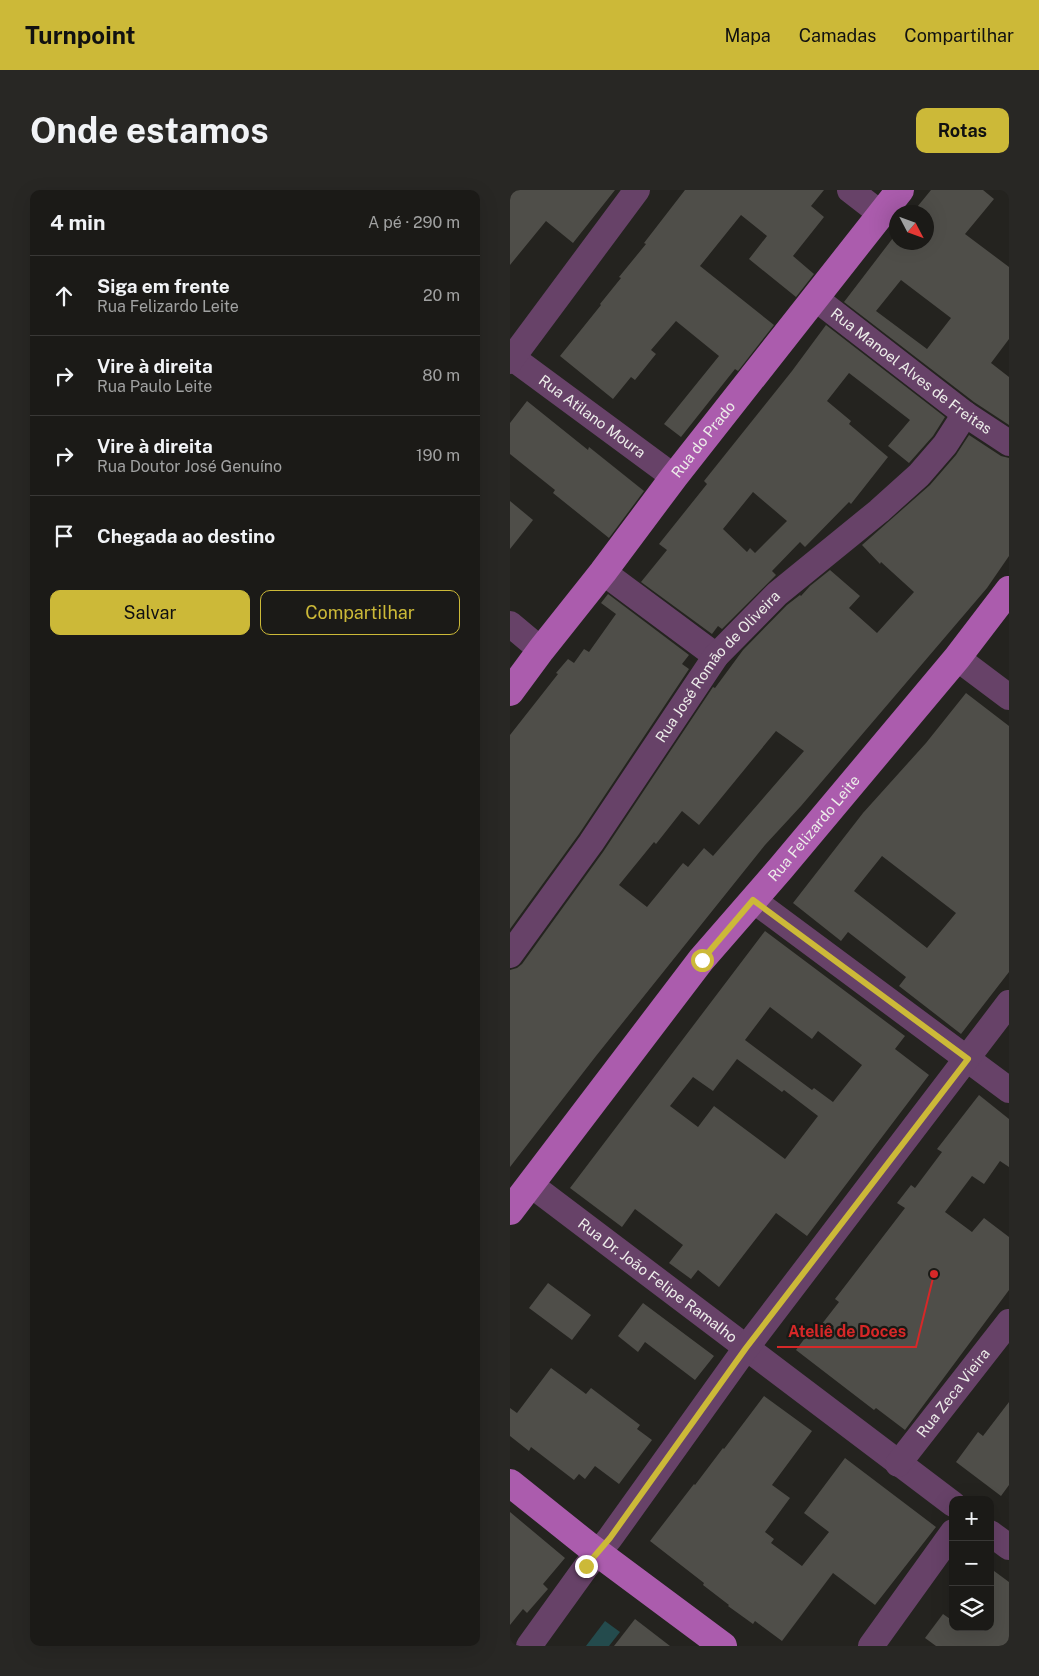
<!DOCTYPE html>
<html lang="pt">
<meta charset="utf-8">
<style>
:root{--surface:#1b1a17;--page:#282724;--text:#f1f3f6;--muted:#a0a1a1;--line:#393836;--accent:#ccb938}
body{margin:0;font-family:"Public Sans",sans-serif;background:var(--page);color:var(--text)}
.controls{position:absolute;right:15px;bottom:15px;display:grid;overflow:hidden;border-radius:10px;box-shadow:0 5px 20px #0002}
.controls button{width:45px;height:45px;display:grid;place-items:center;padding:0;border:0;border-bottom:1px solid var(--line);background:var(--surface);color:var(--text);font:25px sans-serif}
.compass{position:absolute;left:379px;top:15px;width:45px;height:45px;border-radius:50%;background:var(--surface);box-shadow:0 5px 20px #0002;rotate:131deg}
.stop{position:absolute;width:15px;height:15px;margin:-11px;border:4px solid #ccb938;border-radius:50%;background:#fff}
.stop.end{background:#ccb938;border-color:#fff;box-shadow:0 1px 5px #0008}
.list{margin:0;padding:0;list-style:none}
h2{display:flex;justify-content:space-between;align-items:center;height:65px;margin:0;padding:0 20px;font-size:21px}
h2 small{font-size:16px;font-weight:400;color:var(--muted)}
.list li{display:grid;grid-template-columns:32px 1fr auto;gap:15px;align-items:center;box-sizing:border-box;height:80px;padding:0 20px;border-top:1px solid var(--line)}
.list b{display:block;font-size:19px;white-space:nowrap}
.list p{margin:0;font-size:16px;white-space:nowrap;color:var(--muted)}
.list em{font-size:16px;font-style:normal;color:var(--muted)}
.actions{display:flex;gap:10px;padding:15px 20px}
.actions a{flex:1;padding:11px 0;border:1px solid var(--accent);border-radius:10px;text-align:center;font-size:18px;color:var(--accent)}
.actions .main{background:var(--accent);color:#111}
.icon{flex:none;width:28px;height:28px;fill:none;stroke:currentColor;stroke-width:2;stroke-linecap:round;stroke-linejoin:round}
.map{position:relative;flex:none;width:499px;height:1456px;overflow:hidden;border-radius:10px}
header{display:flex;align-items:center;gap:30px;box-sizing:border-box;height:70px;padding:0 25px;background:var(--accent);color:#111}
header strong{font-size:24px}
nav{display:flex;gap:28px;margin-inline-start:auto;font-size:18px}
.intro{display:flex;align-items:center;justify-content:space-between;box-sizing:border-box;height:120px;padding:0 30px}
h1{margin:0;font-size:35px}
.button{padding:12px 22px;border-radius:10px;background:var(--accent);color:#111;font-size:18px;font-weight:700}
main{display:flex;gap:30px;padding:0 30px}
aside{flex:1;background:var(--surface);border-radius:10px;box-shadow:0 5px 20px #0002}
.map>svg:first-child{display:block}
.water{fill:#244b4d}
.building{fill:#4f4e49;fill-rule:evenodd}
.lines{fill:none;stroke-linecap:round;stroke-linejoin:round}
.minor{stroke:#674268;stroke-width:26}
.major{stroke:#ab5cad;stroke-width:28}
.route{stroke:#ccb938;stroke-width:6}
.labels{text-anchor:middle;stroke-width:4.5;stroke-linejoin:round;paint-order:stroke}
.street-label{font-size:15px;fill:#ecece9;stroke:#1a1a16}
.leader{fill:none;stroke:#d62828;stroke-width:2}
.callout-dot{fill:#d62828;stroke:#1a1a16;stroke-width:2}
.callout-label{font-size:16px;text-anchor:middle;font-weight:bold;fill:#d62828;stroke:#1a1a16;stroke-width:4.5;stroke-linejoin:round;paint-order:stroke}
</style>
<header>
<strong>Turnpoint</strong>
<nav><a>Mapa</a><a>Camadas</a><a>Compartilhar</a></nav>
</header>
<div class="intro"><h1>Onde estamos</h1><a class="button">Rotas</a></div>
<main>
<aside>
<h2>4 min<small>A pé · 290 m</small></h2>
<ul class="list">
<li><svg class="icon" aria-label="ahead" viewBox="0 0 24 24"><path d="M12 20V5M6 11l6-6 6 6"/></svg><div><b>Siga em frente</b><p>Rua Felizardo Leite</p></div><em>20 m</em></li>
<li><svg class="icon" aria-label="right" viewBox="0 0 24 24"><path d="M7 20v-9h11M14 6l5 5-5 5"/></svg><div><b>Vire à direita</b><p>Rua Paulo Leite</p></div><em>80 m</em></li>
<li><svg class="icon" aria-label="right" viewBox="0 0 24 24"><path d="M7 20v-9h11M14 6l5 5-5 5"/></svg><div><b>Vire à direita</b><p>Rua Doutor José Genuíno</p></div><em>190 m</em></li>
<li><svg class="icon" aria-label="arrive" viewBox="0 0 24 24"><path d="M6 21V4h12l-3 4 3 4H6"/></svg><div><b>Chegada ao destino</b></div></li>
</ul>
<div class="actions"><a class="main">Salvar</a><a>Compartilhar</a></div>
</aside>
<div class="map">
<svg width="499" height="1456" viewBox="0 0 499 1456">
<rect width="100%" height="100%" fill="#24231f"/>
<path class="water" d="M95,1431L110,1442L99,1456H76Z"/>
<g class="building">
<path d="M0,0H105L63,53L36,31L0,75Z"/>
<path d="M175,0H314L301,16L314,27L283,66L304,84L286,107L239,69L257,46L231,25L190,76L264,135L228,181L225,179L171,247L154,234L209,166L166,131L141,160L146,164L125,190L121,187L103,209L50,166L91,115L90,114L111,88L109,87L136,54L134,53Z"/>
<path d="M421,0H473L484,9L455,44L499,77V149L481,173L499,187V235L464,212L334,112L386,44V52H416V22H403ZM391,90L441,128L417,159L366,121Z"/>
<path d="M316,135L435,227L423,246L399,273L378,256L400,230L339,183L317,211L341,231L339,234L378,267L341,314L339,312L295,357L290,352L262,381L266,385L212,439L208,436L202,444L131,392L157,360L149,354L197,294L194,291L282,181ZM243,302L277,331L245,363L240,358L237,362L213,339Z"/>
<path d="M17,211L78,260L79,257L134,301L99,348L43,303L45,300L0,264V233Z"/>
<path d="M459,245L491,266L499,268V366L477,398L291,616L255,655L86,866L0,977V780L7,778L12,774L93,662L203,497L205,498L233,460L277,415L290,405L291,406L300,396L320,380L350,406L339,418L367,443L404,402L371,372L370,374L352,355L420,295L446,265ZM266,541L294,561L203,666L194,658L178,677L173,673L137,717L109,695L144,652L146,654L172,621L189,635Z"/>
<path d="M0,311L23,330L0,359Z"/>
<path d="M98,404L179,465L172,474L179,479L69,644L0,739V545L48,484L46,483L58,469L64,473L74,459L79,462L106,424L91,413Z"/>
<path d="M456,503L499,536V782L451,844L389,796L396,787L338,742L331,751L283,713L353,623L416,553ZM372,666L446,723L417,758L344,701Z"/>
<path d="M255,741L395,846L385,859L419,885L297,1046L266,1023L209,1097L188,1080L181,1089L159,1073L173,1055L125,1019L112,1037L60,998ZM260,817L302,849L308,841L352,875L323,912L304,898L302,900L235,850ZM227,869L272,902L274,900L308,926L275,969L204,916L188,937L160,916L183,887L203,901Z"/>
<path d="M469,905L499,929V977L490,971L474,994L462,986L435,1022L462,1042L474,1028L499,1047V1100L395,1240L366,1218L364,1220L286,1160L304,1136L308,1139L329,1112L325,1109L395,1018L387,1013L401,995L405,998L432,962L427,959Z"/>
<path d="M38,1093L81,1125L62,1150L19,1118Z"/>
<path d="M133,1113L204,1166L185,1190L135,1152L128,1162L108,1146Z"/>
<path d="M41,1178L76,1204L81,1198L130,1235L127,1239L142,1250L109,1294L85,1276L75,1289L69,1284L64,1290L21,1257L19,1261L0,1246V1218L7,1223Z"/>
<path d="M254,1206L302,1241L262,1295L280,1308L255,1342L264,1349L261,1353L292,1376L319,1342L294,1323L335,1268L426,1337L365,1415L323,1383L272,1451L245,1431L243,1434L218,1416L219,1415L193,1395L194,1393L140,1351L184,1294L185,1295L213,1258L214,1259Z"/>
<path d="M499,1212V1295L491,1306L446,1272L468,1242L473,1246Z"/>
<path d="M0,1322L55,1368L33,1394L38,1399L17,1423L13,1419L0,1435Z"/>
<path d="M480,1378L499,1392V1456H426L415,1448L433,1424L443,1431V1437H480Z"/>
<path d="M125,1429L160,1456H104Z"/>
</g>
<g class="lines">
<g class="minor">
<path d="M340,0L371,24"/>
<path id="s1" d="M305,108L455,224L499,253"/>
<path id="s2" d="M0,166L164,287"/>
<path d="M0,171L127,0"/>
<path d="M93,382L206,466"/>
<path d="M0,434L31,460"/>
<path d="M447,468L499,507"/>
<path d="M243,710L499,900"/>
<path id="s3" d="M0,765L81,653L206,466L267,404L369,321L409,285L435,255L455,224"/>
<path id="s4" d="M20,994L443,1314"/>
<path id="s5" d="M388,1274L499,1132"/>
<path d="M480,1343L499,1357"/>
<path d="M19,1456L76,1377L100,1348L236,1158L499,813"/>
<path d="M361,1456L443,1342"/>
</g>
<g class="major">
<path id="s6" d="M0,502L31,460L93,382L164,287L390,0"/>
<path id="s7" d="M0,1021L191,770L271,678L447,468L499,400"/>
<path d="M0,1293L80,1357L213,1456"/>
</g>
</g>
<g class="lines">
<path class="route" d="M76,1376L100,1348L236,1158L458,869L243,710L192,770"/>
</g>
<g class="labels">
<g class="street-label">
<text dy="5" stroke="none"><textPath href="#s1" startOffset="121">Rua Manoel Alves de Freitas</textPath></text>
<text dy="5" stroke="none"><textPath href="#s2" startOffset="102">Rua Atilano Moura</textPath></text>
<text dy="5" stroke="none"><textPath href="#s6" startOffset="318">Rua do Prado</textPath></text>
<text dy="5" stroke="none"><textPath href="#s3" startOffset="356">Rua José Romão de Oliveira</textPath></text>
<text dy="5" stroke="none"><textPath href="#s7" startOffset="489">Rua Felizardo Leite</textPath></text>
<text dy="5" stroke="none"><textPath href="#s4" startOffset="160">Rua Dr. João Felipe Ramalho</textPath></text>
<text dy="5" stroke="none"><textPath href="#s5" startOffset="90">Rua Zeca Vieira</textPath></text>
</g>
</g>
<path class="leader" d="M424 1084L406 1157H267"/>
<circle class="callout-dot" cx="424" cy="1084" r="5"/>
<g class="callout-label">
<text x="337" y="1147">Ateliê de Doces</text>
</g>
</svg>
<div class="controls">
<button>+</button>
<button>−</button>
<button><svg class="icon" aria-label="layers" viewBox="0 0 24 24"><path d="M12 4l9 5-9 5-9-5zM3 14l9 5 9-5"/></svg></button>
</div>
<svg class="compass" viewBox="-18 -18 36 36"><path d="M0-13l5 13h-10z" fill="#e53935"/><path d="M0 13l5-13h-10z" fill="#a0a1a1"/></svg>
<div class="stop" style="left:192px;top:770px"></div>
<div class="stop end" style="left:76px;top:1376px"></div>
</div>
</main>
